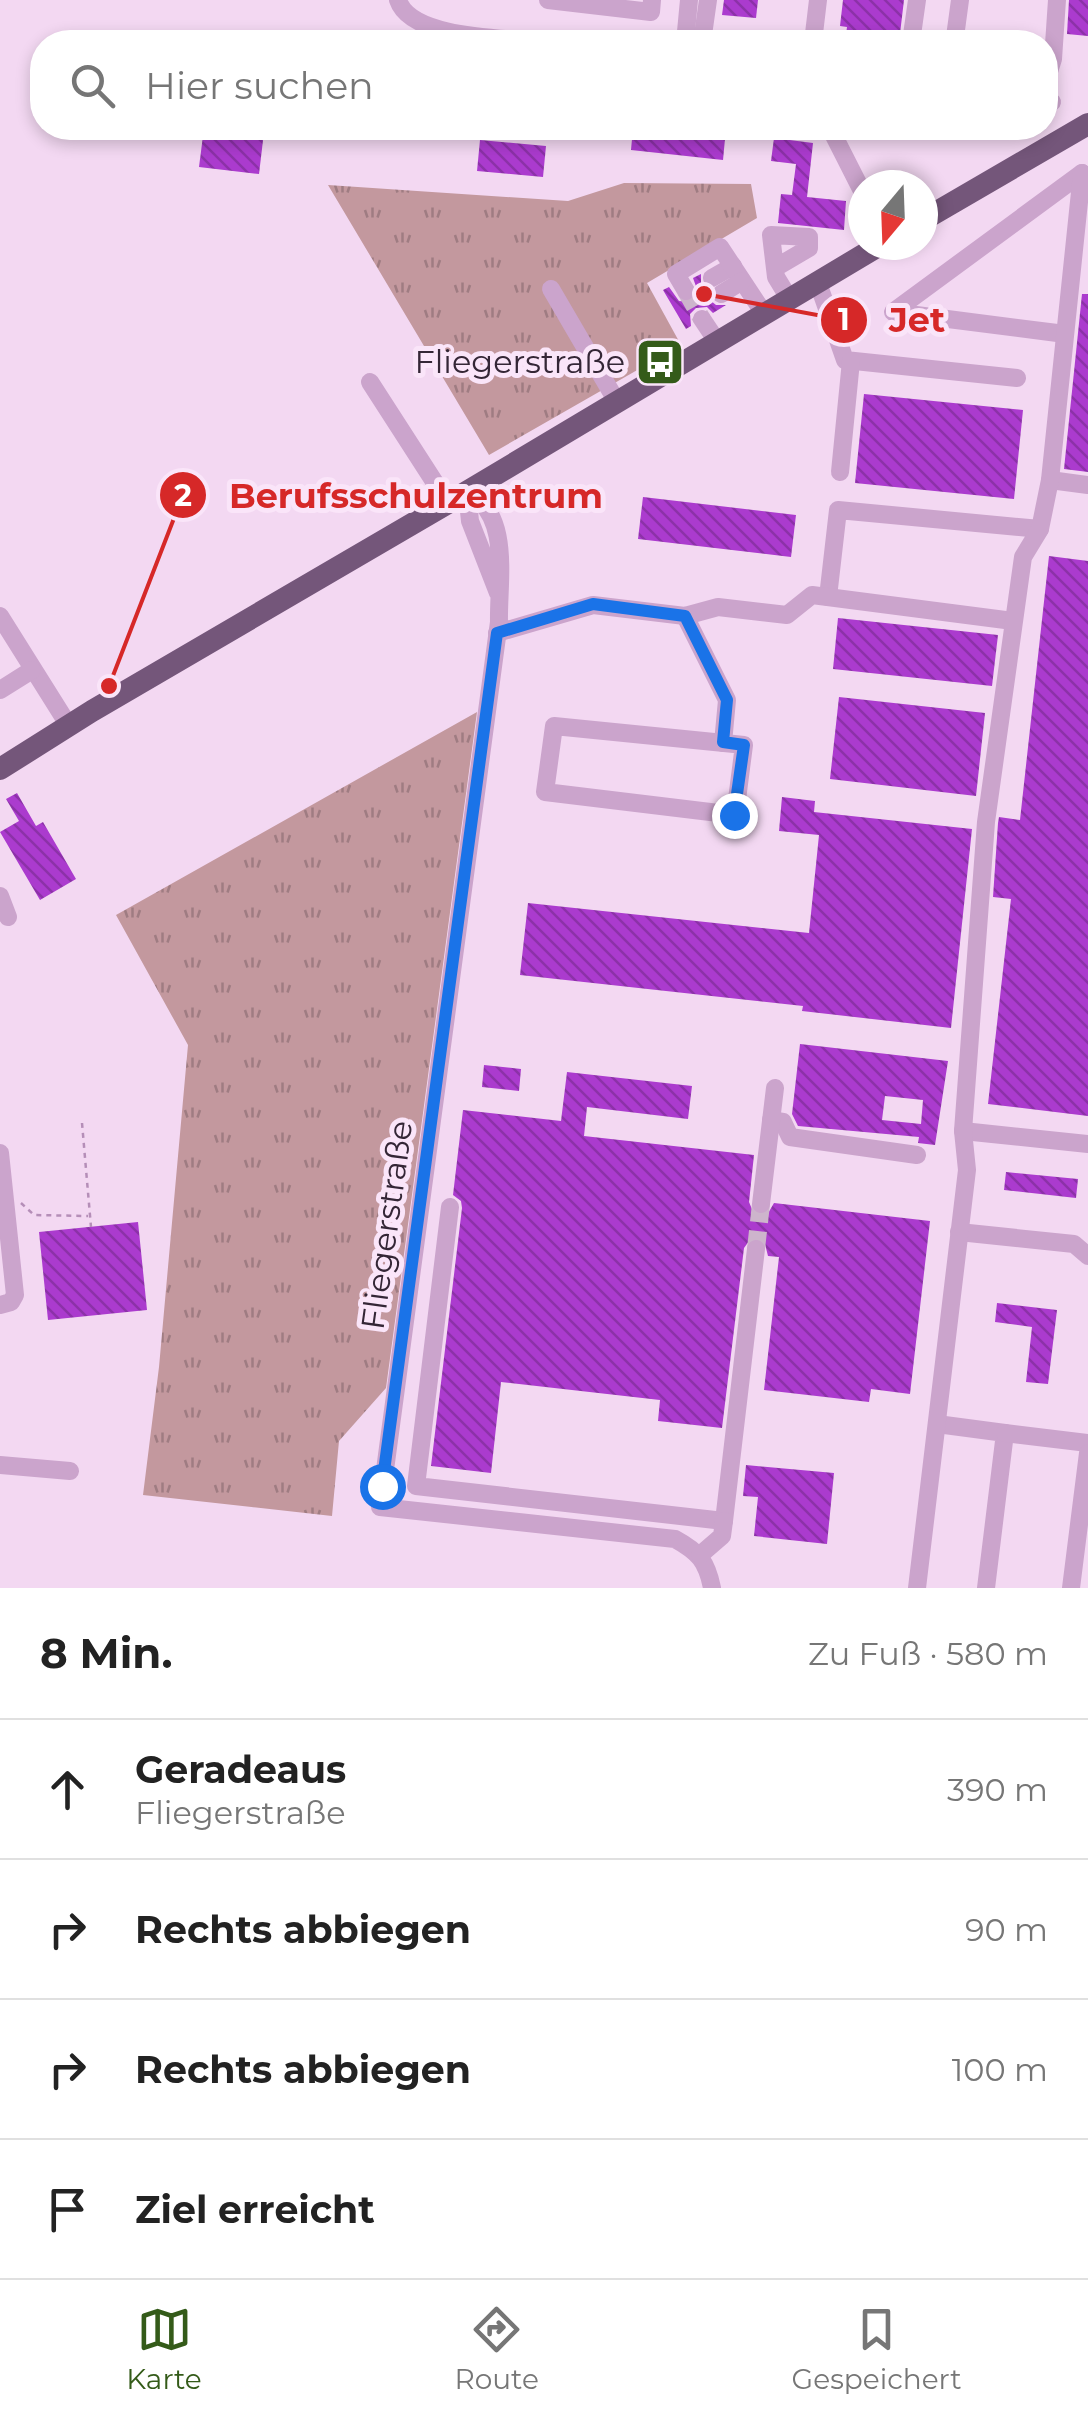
<!DOCTYPE html>
<html lang="de">
<meta charset="utf-8">
<style>
:root{--surface:#fff;--page:#f2f2f2;--text:#222;--muted:#767676;--line:#e0e0e0;--accent:#345b19}
body{margin:0;font-family:Montserrat,sans-serif;background:var(--page);color:var(--text)}
.compass{position:absolute;left:848px;top:170px;width:90px;height:90px;border-radius:50%;background:var(--surface);box-shadow:0 5px 15px #0003;rotate:199deg}
.stop{position:absolute;width:30px;height:30px;margin:-22px;border:8px solid #1a73e8;border-radius:50%;background:#fff}
.stop.end{background:#1a73e8;border-color:#fff;box-shadow:0 2px 10px #0008}
.list{margin:0;padding:0;list-style:none}
h2{display:flex;justify-content:space-between;align-items:center;height:130px;margin:0;padding:0 40px;font-size:42px}
h2 small{font-size:32px;font-weight:400;color:var(--muted)}
.list li{display:grid;grid-template-columns:65px 1fr auto;gap:30px;align-items:center;box-sizing:border-box;height:140px;padding:0 40px;border-top:2px solid var(--line)}
.list b{display:block;font-size:38px;white-space:nowrap}
.list p{margin:0;font-size:32px;white-space:nowrap;color:var(--muted)}
.list em{font-size:32px;font-style:normal;color:var(--muted)}
.icon{flex:none;width:55px;height:55px;fill:none;stroke:currentColor;stroke-width:2;stroke-linecap:round;stroke-linejoin:round}
.map{position:relative;flex:none;width:1088px;height:1588px;overflow:hidden}
.search{position:absolute;background:var(--surface);box-shadow:0 5px 15px #0003;left:30px;right:30px;top:30px;height:110px;display:flex;align-items:center;gap:25px;box-sizing:border-box;padding:0 35px;border-radius:40px;color:var(--muted);font-size:38px}
.sheet{height:690px;background:var(--surface)}
nav{display:flex;justify-content:space-around;align-items:center;box-sizing:border-box;height:140px;border-top:2px solid var(--line);background:var(--surface);font-size:28px;color:var(--muted)}
nav a{display:grid;justify-items:center;gap:5px}
nav .on{color:var(--accent)}
.map>svg:first-child{display:block}
.grass{fill:url(#grass-tufts)}
.building{fill:url(#building-back-hatch);fill-rule:evenodd}
.lines{fill:none;stroke-linecap:round;stroke-linejoin:round}
.minor-tunnel{stroke:#cdb4cc;stroke-width:18;stroke-dasharray:18 9;stroke-linecap:butt}
.path{stroke:#b58eb8;stroke-width:2.5;stroke-dasharray:5 5;stroke-linecap:butt}
.minor{stroke:#cba4cc;stroke-width:18}
.major{stroke:#74567a;stroke-width:22}
.route{stroke:#1a73e8;stroke-width:12}
.labels{text-anchor:middle;stroke-width:10;stroke-linejoin:round;paint-order:stroke}
.poi-label{font-size:32px;fill:#342636;stroke:#fae5f9;text-anchor:end}
.street-label{font-size:32px;fill:#342636;stroke:#fae5f9}
.leader{fill:none;stroke:#d62828;stroke-width:4}
.callout-dot{fill:#d62828;stroke:#fae5f9;stroke-width:4}
.mark-label{font-size:30px;text-anchor:middle;font-weight:bold;fill:#fff}
.callout-label{font-size:35px;text-anchor:middle;font-weight:bold;fill:#d62828;stroke:#fae5f9;stroke-width:10;stroke-linejoin:round;paint-order:stroke}
</style>
<div class="map">
<svg width="1088" height="1588" viewBox="0 0 1088 1588">
<defs>
<pattern id="grass-tufts" width="24" height="20" patternUnits="userSpaceOnUse" patternTransform="scale(2.5)"><rect width="24" height="20" fill="#c3989e"/><path d="M3 7l-1-3M5 7V3M7 7l1-3M15 17l-1-3M17 17v-4M19 17l1-3" fill="none" stroke="#9f7c82"/></pattern>
<pattern id="building-back-hatch" width="6" height="6" patternUnits="userSpaceOnUse" patternTransform="scale(2.5)"><rect width="6" height="6" fill="#ab3bce"/><path d="M-1 5l2 2M0 0l6 6M5-1l2 2" fill="none" stroke="#8c31a8"/></pattern>
</defs>
<rect width="100%" height="100%" fill="#f3d8f2"/>
<g class="grass">
<path d="M624,183L751,184L757,218L647,283L681,345L489,455L328,185L568,201Z"/>
<path d="M477,712L386,1388L339,1441L332,1516L143,1495L159,1367L188,1045L116,915Z"/>
</g>
<g class="building">
<path d="M724,0H758L756,18L722,15Z"/>
<path d="M843,0H904L899,42H845L847,27L840,26Z"/>
<path d="M1069,0H1088V36L1067,34Z"/>
<path d="M204,128L264,132L259,174L199,167Z"/>
<path d="M633,128H726L723,160L631,150Z"/>
<path d="M774,138L813,143L807,197L846,201L844,230L778,223L781,194L792,195L796,164L771,161Z"/>
<path d="M480,140L546,146L543,177L477,171Z"/>
<path d="M701,274V283L709,290L711,301L716,305H726L713,313L707,307L696,308L690,314L691,326L686,329L663,290L669,287L679,301L691,302L698,292L693,278Z"/>
<path d="M1082,294H1088V472L1064,469Z"/>
<path d="M864,394L1023,410L1014,499L855,483Z"/>
<path d="M643,497L796,515L791,557L638,539Z"/>
<path d="M1049,556L1088,561V1116L988,1104L1011,899L993,897L998,823L999,817L1020,820Z"/>
<path d="M838,618L998,635L992,686L833,669Z"/>
<path d="M839,697L985,713L976,796L830,779Z"/>
<path d="M17,793L36,826L43,822L76,879L40,900L0,832L19,821L6,799Z"/>
<path d="M782,797L815,801L814,812L972,829L951,1028L802,1011L803,1006L520,975L528,903L809,933L819,835L779,831Z"/>
<path d="M800,1044L948,1061L935,1145L918,1143L919,1137L798,1126L792,1114ZM885,1096L923,1100L921,1124L882,1120Z"/>
<path d="M484,1065L521,1069L519,1091L482,1087Z"/>
<path d="M567,1072L692,1086L688,1119L587,1107L584,1136L754,1155L749,1202L754,1214L767,1215L774,1203L930,1221L910,1394L871,1389L869,1402L764,1390L779,1257L768,1256L764,1240L752,1237L744,1248L722,1428L658,1421L660,1400L501,1382L491,1473L431,1466L462,1208L461,1201L453,1195L463,1110L561,1121Z"/>
<path d="M1006,1172L1078,1179L1076,1198L1004,1190Z"/>
<path d="M138,1222L147,1310L48,1320L39,1232Z"/>
<path d="M997,1303L1057,1310L1048,1384L1026,1382L1032,1327L995,1322Z"/>
<path d="M746,1465L834,1473L827,1544L754,1536L758,1497L743,1496Z"/>
</g>
<g class="lines">
<g class="minor-tunnel">
<path d="M686,291L702,319"/>
<path d="M756,1249L761,1204"/>
</g>
<g class="path">
<path d="M82,1123L91,1227"/>
<path d="M21,1203L34,1215L88,1216"/>
</g>
<g class="minor">
<path d="M398,0C411,40 509,38 546,42"/>
<path d="M548,0L651,12L652,0"/>
<path d="M685,42L689,0"/>
<path d="M702,42L708,0"/>
<path d="M813,42L818,0"/>
<path d="M911,42L917,0"/>
<path d="M946,42L955,37L960,0"/>
<path d="M1046,81L1053,59L1057,0"/>
<path d="M1046,101L1052,102"/>
<path d="M830,128L863,193"/>
<path d="M775,268L809,248V237L771,235L776,277L790,300"/>
<path d="M712,278L733,266"/>
<path d="M818,283L845,360L1017,378"/>
<path d="M551,289L617,402"/>
<path d="M686,291L676,274L720,247L765,315"/>
<path d="M721,294L742,281"/>
<path d="M702,319L718,343"/>
<path d="M1065,334L893,312L1082,173"/>
<path d="M370,382L448,503"/>
<path d="M840,472L851,361"/>
<path d="M1050,480L1088,485"/>
<path d="M498,593L470,521L467,492C512,514 498,581 499,622L380,1507L675,1539C699,1552 707,1562 712,1588"/>
<path d="M828,597L838,510L1040,529"/>
<path d="M0,616L69,726"/>
<path d="M685,616L727,700L723,743"/>
<path d="M497,633L593,605L685,616L718,607L787,615L812,595L1013,621"/>
<path d="M0,690L32,670"/>
<path d="M554,726L744,745L735,815L545,792Z"/>
<path d="M0,896L8,917"/>
<path d="M771,1120L783,1122L790,1137L917,1155"/>
<path d="M963,1131L1088,1144"/>
<path d="M0,1153L15,1295L11,1302L0,1305"/>
<path d="M761,1204L775,1088"/>
<path d="M450,1207L416,1486L724,1521L756,1249"/>
<path d="M959,1232L1074,1244L1088,1256"/>
<path d="M937,1424L1005,1433L986,1588"/>
<path d="M1005,1433L1088,1443"/>
<path d="M0,1465L70,1471"/>
<path d="M700,1555L722,1536L724,1521"/>
<path d="M917,1588L967,1170L963,1131L986,822L1023,557L1040,529L1050,480L1082,173"/>
<path d="M1071,1588L1088,1453"/>
</g>
<g class="major">
<path d="M923,220L1088,124"/>
<path d="M0,769L92,711L448,503L880,245"/>
</g>
</g>
<g class="lines">
<path class="route" d="M382,1486L497,633L593,604L685,616L727,700L723,742L744,745L734,815"/>
</g>
<defs>
<g id="bus-square" transform="scale(2.5)"><rect x="-9" y="-9" width="18" height="18" rx="4" fill="#345b19" stroke="#fae5f9"/><path d="M-5-6H5V4H4V6H2V4H-2V6H-4V4H-5ZM-3.5-4V0h7V-4ZM-3.5 1.2v1.5H-2V1.2ZM2 1.2v1.5H3.5V1.2Z" fill="#fff"/></g>
</defs>
<g fill-rule="evenodd">
<use href="#bus-square" x="660" y="362"/>
</g>
<g class="labels">
<g class="poi-label">
<text x="625" y="373">Fliegerstraße</text>
</g>
<g class="street-label">
<text transform="translate(387 1225) rotate(-82)" y="11">Fliegerstraße</text>
</g>
</g>
<path class="leader" d="M704 294L844 320M109 686L183 495"/>
<g class="callout-dot">
<circle cx="704" cy="294" r="10"/>
<circle cx="109" cy="686" r="10"/>
<circle cx="844" cy="320" r="25"/>
<circle cx="183" cy="495" r="25"/>
</g>
<g class="mark-label">
<text x="844" y="330">1</text>
<text x="183" y="506">2</text>
</g>
<g class="callout-label">
<text x="917" y="332">Jet</text>
<text x="416" y="508">Berufsschulzentrum</text>
</g>
</svg>
<svg class="compass" viewBox="-18 -18 36 36"><path d="M0-13l5 13h-10z" fill="#e53935"/><path d="M0 13l5-13h-10z" fill="#767676"/></svg>
<div class="stop" style="left:382px;top:1486px"></div>
<div class="stop end" style="left:734px;top:815px"></div>
<div class="search"><svg class="icon" aria-label="search" viewBox="0 0 24 24"><circle cx="10" cy="10" r="6"/><path d="M15 15l6 6"/></svg>Hier suchen</div>
</div>
<section class="sheet">
<h2>8 Min.<small>Zu Fuß · 580 m</small></h2>
<ul class="list">
<li><svg class="icon" aria-label="ahead" viewBox="0 0 24 24"><path d="M12 20V5M6 11l6-6 6 6"/></svg><div><b>Geradeaus</b><p>Fliegerstraße</p></div><em>390 m</em></li>
<li><svg class="icon" aria-label="right" viewBox="0 0 24 24"><path d="M7 20v-9h11M14 6l5 5-5 5"/></svg><div><b>Rechts abbiegen</b></div><em>90 m</em></li>
<li><svg class="icon" aria-label="right" viewBox="0 0 24 24"><path d="M7 20v-9h11M14 6l5 5-5 5"/></svg><div><b>Rechts abbiegen</b></div><em>100 m</em></li>
<li><svg class="icon" aria-label="arrive" viewBox="0 0 24 24"><path d="M6 21V4h12l-3 4 3 4H6"/></svg><div><b>Ziel erreicht</b></div></li>
</ul>
</section>
<nav>
<a class="on"><svg class="icon" aria-label="map" viewBox="0 0 24 24"><path d="M3 6l6-2 6 2 6-2v14l-6 2-6-2-6 2zM9 4v14M15 6v14"/></svg>Karte</a>
<a><svg class="icon" aria-label="directions" viewBox="0 0 24 24"><path d="M12 3l9 9-9 9-9-9zM9 14v-3h6M13 9l2 2-2 2"/></svg>Route</a>
<a><svg class="icon" aria-label="saved" viewBox="0 0 24 24"><path d="M7 4h10v16l-5-4-5 4z"/></svg>Gespeichert</a>
</nav>
